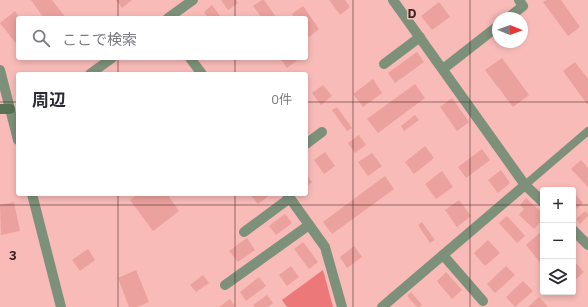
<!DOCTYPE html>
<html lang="ja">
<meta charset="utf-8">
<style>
:root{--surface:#fff;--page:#f2f2f3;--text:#2b2b33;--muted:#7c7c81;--line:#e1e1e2}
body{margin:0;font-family:"IBM Plex Sans","Noto Sans JP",sans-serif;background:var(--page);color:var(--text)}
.controls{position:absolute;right:12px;bottom:12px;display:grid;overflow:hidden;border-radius:4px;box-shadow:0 2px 6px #0003}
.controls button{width:36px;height:36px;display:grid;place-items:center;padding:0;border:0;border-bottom:1px solid var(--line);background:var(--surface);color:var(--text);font:20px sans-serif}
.compass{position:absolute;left:492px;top:12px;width:36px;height:36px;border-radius:50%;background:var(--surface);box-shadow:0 2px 6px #0003;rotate:91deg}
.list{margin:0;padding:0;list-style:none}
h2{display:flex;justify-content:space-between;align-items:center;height:52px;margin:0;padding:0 16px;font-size:17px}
h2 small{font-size:13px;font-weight:400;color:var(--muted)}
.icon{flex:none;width:22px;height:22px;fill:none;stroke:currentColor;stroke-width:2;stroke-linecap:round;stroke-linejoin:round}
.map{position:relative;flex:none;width:588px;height:307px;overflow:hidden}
.search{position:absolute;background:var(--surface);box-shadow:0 2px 6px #0003;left:16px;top:16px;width:292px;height:44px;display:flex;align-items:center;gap:10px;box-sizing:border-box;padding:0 14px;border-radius:4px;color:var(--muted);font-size:15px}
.panel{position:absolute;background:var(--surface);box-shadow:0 2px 6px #0003;left:16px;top:72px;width:292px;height:124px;border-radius:4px}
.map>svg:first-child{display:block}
.green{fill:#ed7879}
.building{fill:#eba19e}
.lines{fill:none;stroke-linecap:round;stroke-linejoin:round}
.lane{stroke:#7d917a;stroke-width:8}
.street{stroke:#7d917a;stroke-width:10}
.secondary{stroke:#577353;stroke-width:10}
.grid{fill:none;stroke:#402323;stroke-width:1;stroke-opacity:0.55}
.grid-label{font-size:13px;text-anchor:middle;font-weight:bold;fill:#402323;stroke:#f8bbb8;stroke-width:3;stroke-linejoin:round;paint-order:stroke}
</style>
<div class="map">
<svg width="588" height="307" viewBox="0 0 588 307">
<rect width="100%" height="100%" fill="#f8bbb8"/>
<path class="green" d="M323,270L333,307H287L282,300Z"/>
<g class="building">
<path d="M31,0H52L66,18H44Z"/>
<path d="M116,0H132L122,8Z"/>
<path d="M221,0H236L238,3L228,10Z"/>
<path d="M262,0H264L276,17L274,18H262L253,6Z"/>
<path d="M329,0H345L350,7L340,15Z"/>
<path d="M547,0H561L580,27L568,36L543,2Z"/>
<path d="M439,2L450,17L432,30L421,16Z"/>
<path d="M212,5L220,16L218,18H208L204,12Z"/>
<path d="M303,6L319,29L309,37L306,32V18H295L292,14Z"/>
<path d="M15,11L20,18H18V46L0,23Z"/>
<path d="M417,52L424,62L395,83L388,73Z"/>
<path d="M280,58H300L287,68Z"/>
<path d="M502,58L529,95L513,107L485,70Z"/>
<path d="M575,62L588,79V104H587L563,71Z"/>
<path d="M373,79L382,93L363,107L353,94Z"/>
<path d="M415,84L425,98L378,133L367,119Z"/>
<path d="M323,85L332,96L321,105L312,93Z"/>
<path d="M452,98L469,122L457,131L440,107Z"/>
<path d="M337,107L352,128L347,131L332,110Z"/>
<path d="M415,115L419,120L404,131L401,126Z"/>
<path d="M359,135L366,145L355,153L348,143Z"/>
<path d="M425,146L434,158L414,174L405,162Z"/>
<path d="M482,149L490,160L466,178L458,167Z"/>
<path d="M325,152L335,166L324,174L314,160Z"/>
<path d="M372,153L382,166L368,176L358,162Z"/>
<path d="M581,160L588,168V187L571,169Z"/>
<path d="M501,170L510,183L498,193L488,180Z"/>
<path d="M442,171L453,187L436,199L425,184Z"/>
<path d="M306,174L312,182L306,187Z"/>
<path d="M385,176L394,189L332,234L323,222Z"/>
<path d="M573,192L583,203L573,212Z"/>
<path d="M139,194H167L179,211L153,231L130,200Z"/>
<path d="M250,194H271L258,204Z"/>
<path d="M526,198L543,214V219L534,229L519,215L524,209L520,205Z"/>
<path d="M459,200L471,216L457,227L445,210Z"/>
<path d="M14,202L20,231L1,235L0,205Z"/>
<path d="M585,211L588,214V216L580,224L576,219Z"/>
<path d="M285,214L292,223L276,235L269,226Z"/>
<path d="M507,216L525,236L517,243L499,223Z"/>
<path d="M422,222L435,240L430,243L418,225Z"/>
<path d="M543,230V266L526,245Z"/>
<path d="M247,238L255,250L238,262L229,251Z"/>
<path d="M488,240L500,253L485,266L474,253Z"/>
<path d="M303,242L318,262L309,269L294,249Z"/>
<path d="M354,246L362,257L347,268L340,257Z"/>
<path d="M88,249L95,260L80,271L72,260Z"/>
<path d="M573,260L584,272L573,282Z"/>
<path d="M291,266L299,277L287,286L279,275Z"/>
<path d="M506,266L515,275L495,293L487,284Z"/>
<path d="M136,270L149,302L137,307H129L118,278Z"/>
<path d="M446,272L462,290L452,299L437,281Z"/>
<path d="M203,275L209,283L196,292L190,285Z"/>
<path d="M259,277L266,286L246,301L240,292Z"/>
<path d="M523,281L533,291L515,307L506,297Z"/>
<path d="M411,292L422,305L419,307H417L407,296Z"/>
<path d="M267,295L273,303L268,307H255L253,305Z"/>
<path d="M539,297L548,307H528Z"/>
<path d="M230,299L235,307H219Z"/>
</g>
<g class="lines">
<path class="lane" d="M525,185L588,131"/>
<g class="street">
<path d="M393,0L525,185L543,202"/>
<path d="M168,18L193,0"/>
<path d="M508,18L523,6L519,0"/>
<path d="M190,58L202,74"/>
<path d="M384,64L420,37"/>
<path d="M443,69L498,26"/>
<path d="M0,70L18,140"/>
<path d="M90,74L112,58"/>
<path d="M306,144L322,132"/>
<path d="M32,194L61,307"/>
<path d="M287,194L325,247L342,307"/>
<path d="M573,230L588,245"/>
<path d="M244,232L290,198"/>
<path d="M443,255L483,301"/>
<path d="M225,285L309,225"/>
<path d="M382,307L525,185"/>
</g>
<path class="secondary" d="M0,109H10"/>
</g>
<path class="grid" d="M118,0V18M235,0V18M353,0V307M470,0V307M118,58V74M235,58V74M0,102H18M306,102H588M118,194V307M235,194V307M0,205H543M573,205H588"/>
<g class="grid-label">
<text x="412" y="18">D</text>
<text x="13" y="260">3</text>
</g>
</svg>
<div class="controls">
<button>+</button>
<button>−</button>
<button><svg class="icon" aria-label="layers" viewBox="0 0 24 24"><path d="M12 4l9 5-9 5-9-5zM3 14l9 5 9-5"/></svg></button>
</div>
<svg class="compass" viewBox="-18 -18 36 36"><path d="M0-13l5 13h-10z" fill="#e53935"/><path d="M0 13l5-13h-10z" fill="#7c7c81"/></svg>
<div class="search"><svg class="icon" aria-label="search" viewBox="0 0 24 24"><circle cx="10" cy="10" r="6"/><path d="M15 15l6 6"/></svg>ここで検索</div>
<section class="panel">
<h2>周辺<small>0件</small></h2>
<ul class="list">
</ul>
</section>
</div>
